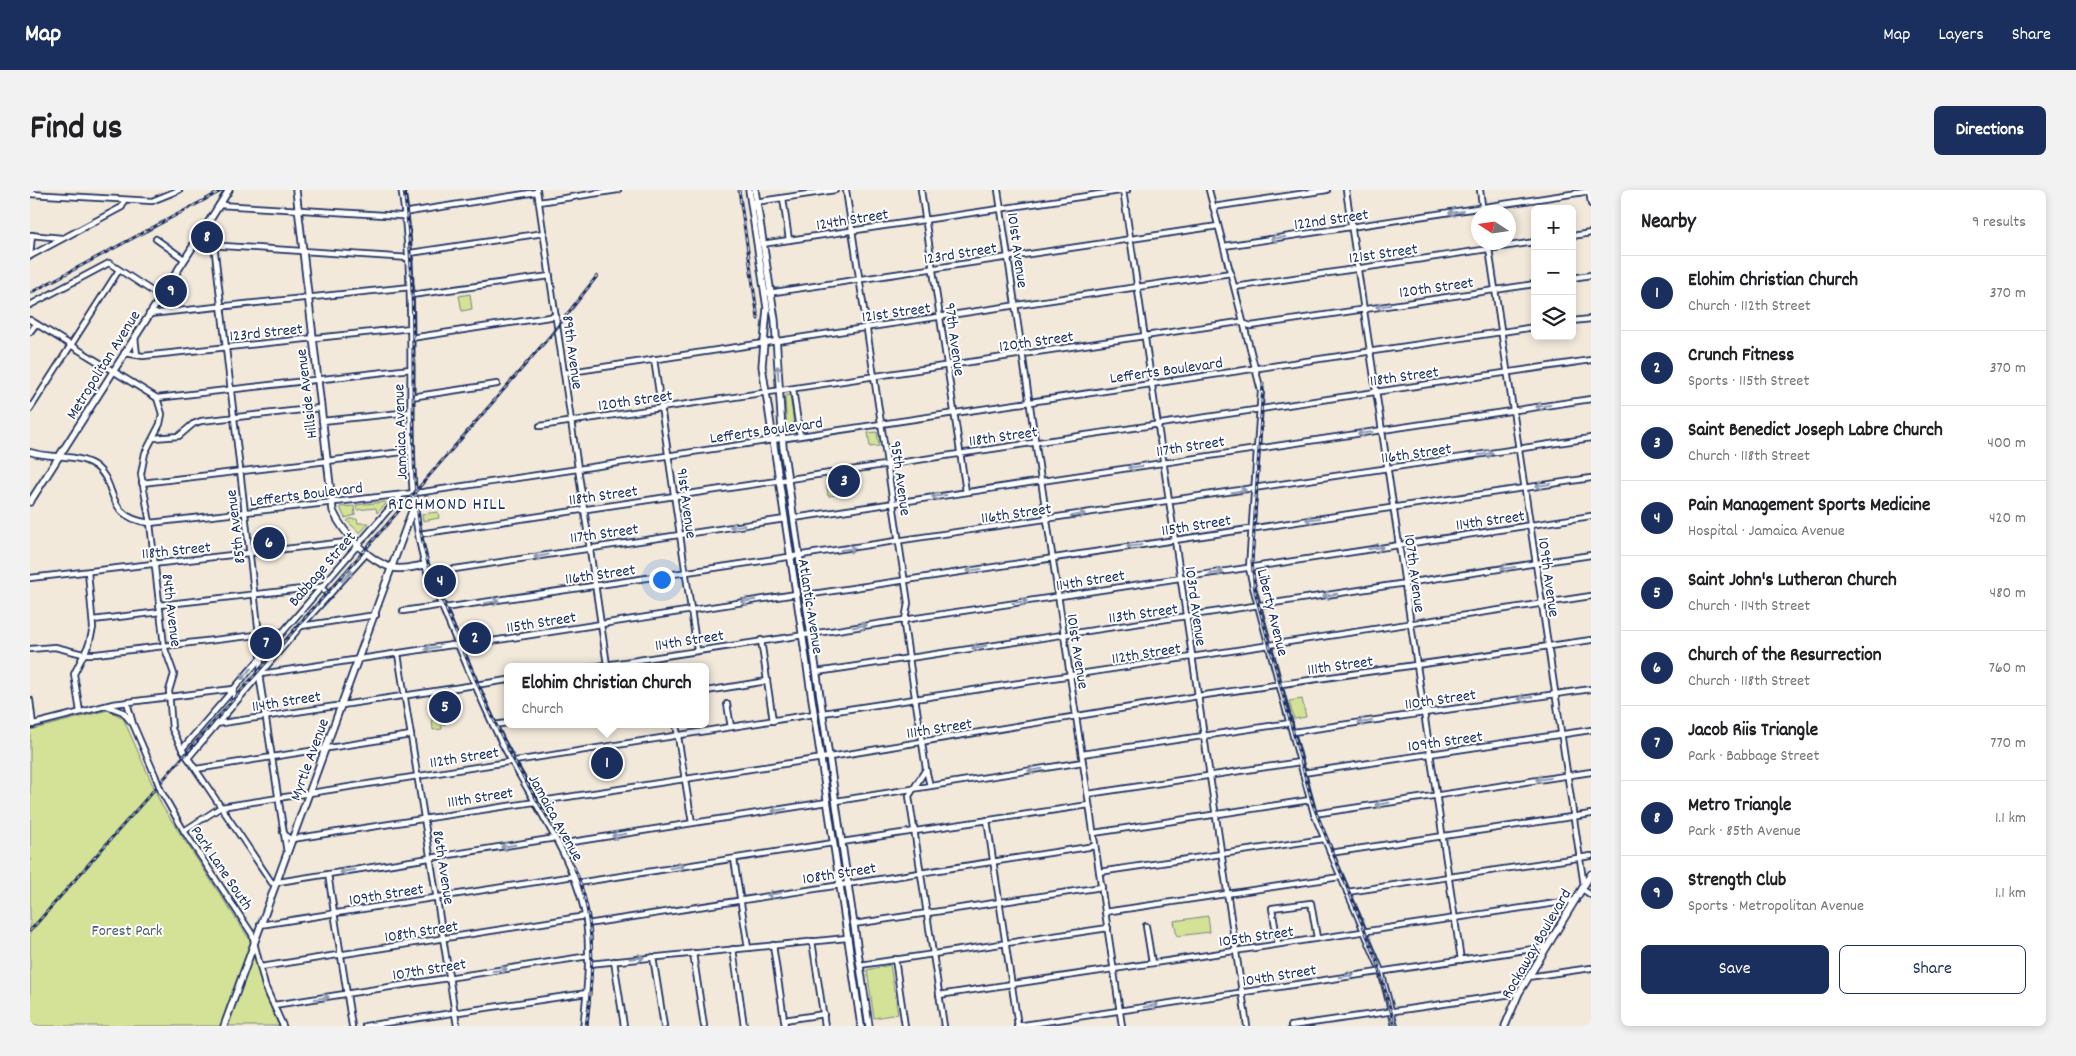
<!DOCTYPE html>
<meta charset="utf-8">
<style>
:root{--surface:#fff;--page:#f2f2f2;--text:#202124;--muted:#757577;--line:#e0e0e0;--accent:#1b2f5e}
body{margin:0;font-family:Dekko,sans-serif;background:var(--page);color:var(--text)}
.controls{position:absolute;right:15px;top:15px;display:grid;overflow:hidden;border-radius:8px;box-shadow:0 2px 8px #0003}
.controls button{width:45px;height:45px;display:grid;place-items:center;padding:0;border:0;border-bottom:1px solid var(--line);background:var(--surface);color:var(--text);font:25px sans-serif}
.compass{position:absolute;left:1441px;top:15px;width:45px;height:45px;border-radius:50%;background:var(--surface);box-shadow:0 2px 8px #0003;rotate:282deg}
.you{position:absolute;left:631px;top:389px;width:18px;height:18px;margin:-12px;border:4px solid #fff;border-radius:50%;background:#1a73e8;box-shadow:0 0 0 8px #1a73e833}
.badge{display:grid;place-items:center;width:32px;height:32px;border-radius:50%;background:var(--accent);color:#fff;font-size:16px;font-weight:700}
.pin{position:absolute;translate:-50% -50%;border:2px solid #fff;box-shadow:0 1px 5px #0006}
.popup{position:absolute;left:474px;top:473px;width:205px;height:65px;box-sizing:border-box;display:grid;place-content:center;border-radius:8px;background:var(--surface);filter:drop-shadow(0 1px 4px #0005);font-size:16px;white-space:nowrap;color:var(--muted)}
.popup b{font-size:19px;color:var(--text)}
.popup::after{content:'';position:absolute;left:50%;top:100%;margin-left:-10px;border:10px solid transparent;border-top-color:var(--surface)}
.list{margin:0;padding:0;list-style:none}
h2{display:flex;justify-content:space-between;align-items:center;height:65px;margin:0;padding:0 20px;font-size:21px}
h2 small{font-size:16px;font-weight:400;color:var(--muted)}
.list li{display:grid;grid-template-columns:32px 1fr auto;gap:15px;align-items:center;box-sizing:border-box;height:75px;padding:0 20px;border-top:1px solid var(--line)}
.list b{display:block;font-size:19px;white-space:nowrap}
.list p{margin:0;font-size:16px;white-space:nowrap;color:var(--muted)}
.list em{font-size:16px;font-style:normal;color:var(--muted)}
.actions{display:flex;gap:10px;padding:15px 20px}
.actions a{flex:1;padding:11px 0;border:1px solid var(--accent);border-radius:8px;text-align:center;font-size:18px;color:var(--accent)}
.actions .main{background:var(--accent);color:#fff}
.icon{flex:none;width:28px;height:28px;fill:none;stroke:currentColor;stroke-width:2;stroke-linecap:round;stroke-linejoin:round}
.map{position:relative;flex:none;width:1561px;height:836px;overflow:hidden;border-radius:8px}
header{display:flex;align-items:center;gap:30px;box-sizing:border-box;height:70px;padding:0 25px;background:var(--accent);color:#fff}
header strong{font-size:24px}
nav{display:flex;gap:28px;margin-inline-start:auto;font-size:18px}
.intro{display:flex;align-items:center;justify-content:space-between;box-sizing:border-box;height:120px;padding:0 30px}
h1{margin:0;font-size:35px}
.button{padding:12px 22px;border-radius:8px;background:var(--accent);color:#fff;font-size:18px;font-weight:700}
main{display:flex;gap:30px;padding:0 30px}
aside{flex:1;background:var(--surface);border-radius:8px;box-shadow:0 2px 8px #0003}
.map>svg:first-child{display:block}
.green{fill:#d3e296;stroke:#77887a}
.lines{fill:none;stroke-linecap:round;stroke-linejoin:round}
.minor-casing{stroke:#1b2f5e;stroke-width:8}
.major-casing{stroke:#1b2f5e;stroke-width:9}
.minor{stroke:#fff;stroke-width:4.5}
.major{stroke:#fff;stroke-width:5.5}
.rail-casing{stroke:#1b2f5e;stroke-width:3}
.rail{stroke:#fff;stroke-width:1;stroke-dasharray:4;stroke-linecap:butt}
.minor-bridge-casing{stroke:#1b2f5e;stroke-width:8;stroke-linecap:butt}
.minor-bridge{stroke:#fff;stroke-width:4.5}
.oneway{stroke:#8d97ae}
.labels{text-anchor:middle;stroke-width:4;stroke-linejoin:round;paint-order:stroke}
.street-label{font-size:16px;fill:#1b2f5e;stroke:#fff}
.park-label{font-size:16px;fill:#495c6c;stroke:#fff}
.neighbourhood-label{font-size:18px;letter-spacing:1px;fill:#1b2f5e;stroke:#fff}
</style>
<header>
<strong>Map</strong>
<nav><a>Map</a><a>Layers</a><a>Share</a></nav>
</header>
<div class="intro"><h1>Find us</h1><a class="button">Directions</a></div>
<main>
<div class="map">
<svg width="1561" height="836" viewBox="0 0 1561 836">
<rect width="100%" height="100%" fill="#f2e9db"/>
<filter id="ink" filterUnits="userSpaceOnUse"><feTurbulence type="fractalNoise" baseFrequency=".02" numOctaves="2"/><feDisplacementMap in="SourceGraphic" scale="10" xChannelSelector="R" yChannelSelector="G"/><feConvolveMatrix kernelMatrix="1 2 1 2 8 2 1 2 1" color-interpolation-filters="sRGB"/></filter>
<g filter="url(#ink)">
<g class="green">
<path d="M440,104L442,119L432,121L429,106Z"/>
<path d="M760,205L765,241L757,242L755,206Z"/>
<path d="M847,242L849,256L840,257L838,243Z"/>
<path d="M805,286L808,305L798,306L796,288Z"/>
<path d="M355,312L356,314L347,323L346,318L327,320L326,315Z"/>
<path d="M324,316L325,325L315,328L310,317Z"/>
<path d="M408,322L409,328L393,331L392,324Z"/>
<path d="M320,329H327L328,333H339L330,343L317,331Z"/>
<path d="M1272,509L1276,527L1264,529L1259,511Z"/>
<path d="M78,520L93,528L132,616L220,750L233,800L249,836H0V540Z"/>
<path d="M411,526L414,528L415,534H412V539L403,540L402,527Z"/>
<path d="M1178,726L1180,742L1147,746L1144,731Z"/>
<path d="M860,775L868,824L844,828L837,780Z"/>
</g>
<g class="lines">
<g class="minor-casing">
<g id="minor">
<path d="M507,0L577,475"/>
<path d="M816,0L878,413L874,435L896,579L879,606L914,836"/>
<path d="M891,0L936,302"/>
<path d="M968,0L1092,836"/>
<path d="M1093,0L1217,836"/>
<path d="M1179,0L1231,201L1219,378L1223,397L1284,624L1351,781L1365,836"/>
<path d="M1316,0L1431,770"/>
<path d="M1450,0L1453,22"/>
<path d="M1559,0L1561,14"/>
<path d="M0,4L122,11L149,0"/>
<path d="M753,8L759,50"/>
<path d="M509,12L588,0"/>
<path d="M725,12L805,0"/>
<path d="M189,15L371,26L379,22L507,2"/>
<path d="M1183,17L1297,0"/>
<path d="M181,28L231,462L230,491L257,663"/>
<path d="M0,45L32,48"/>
<path d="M1542,46L1561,43"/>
<path d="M126,49L154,69"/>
<path d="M1458,52L1554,696"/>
<path d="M163,54L380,68"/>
<path d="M732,54L1097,0"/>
<path d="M1194,56L1561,1"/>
<path d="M380,63L514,43"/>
<path d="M0,66L92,17L94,10"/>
<path d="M0,66L2,45"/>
<path d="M1542,88L1561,85"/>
<path d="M1205,97L1505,52"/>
<path d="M738,103L1188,36"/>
<path d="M381,105L520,86"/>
<path d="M0,115L79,73L131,107"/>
<path d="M119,124L381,97"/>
<path d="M0,130L127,208"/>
<path d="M1542,131L1561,129"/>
<path d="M0,142L6,134"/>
<path d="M105,147L107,165"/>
<path d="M381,148L526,126"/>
<path d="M94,163L113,166L381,138"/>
<path d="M624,169L667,460"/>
<path d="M534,183L1201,83"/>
<path d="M763,199L770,246"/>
<path d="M381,207L467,194"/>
<path d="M127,208L132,224L130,234L115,263L111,284L120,333L134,456L144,484L139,501L142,539L152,559L242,693L526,648"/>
<path d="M127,208L381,179"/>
<path d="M0,219L89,80"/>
<path d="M292,231L381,222"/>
<path d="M510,236L1209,132L1221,136L1505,94"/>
<path d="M124,248L149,246L163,234L171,231L290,218"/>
<path d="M0,262C21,269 45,263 64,275C90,293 72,327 120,333L393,302L1505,137"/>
<path d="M112,293L381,261"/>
<path d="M764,328L1561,209"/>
<path d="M389,344L1561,170"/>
<path d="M398,383L755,329"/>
<path d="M0,388L316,352L322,348"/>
<path d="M776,405L1561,288"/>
<path d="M129,415L291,397L299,406"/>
<path d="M414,418L1561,248"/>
<path d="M373,421L413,415"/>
<path d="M63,430L130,422"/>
<path d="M271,436L346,425"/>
<path d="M731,450L743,531"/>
<path d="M0,459L25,457L53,464H66L252,442"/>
<path d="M368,464L427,836"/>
<path d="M562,477L1561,326"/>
<path d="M787,482L1561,365"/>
<path d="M231,484L422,455L429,456L766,404"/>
<path d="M676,501L737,491"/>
<path d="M0,510L3,535"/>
<path d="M97,512L103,534L125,585"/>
<path d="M697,514L701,537"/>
<path d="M77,516L93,522L101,532"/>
<path d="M50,522L44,484L59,454L63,438L58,382"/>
<path d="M793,523L1561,406"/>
<path d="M186,534L478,490"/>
<path d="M646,534L662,633"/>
<path d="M0,535L83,514L203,499L205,512"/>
<path d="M463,535L478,533"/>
<path d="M1263,542L1561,499"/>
<path d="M152,559L371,305"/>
<path d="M1052,564L1260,533"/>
<path d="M158,568L271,436L337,363"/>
<path d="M166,579L381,545"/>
<path d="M896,579L900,596"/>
<path d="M1273,583L1561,540"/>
<path d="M131,601L154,641L222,744L235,796L253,836"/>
<path d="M1058,604L1270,572"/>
<path d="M806,611L1053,572"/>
<path d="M1284,624L1561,582"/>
<path d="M957,630L988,836"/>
<path d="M154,641L191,617L784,524"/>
<path d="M253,642L257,647L262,649L806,566L1168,506L1561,450"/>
<path d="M1064,643L1280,610"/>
<path d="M812,652L1059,615"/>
<path d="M529,654L797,612"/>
<path d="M1300,663L1561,624"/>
<path d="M704,669L718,758"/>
<path d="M1069,682L1294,649"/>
<path d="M298,684L322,836"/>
<path d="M547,693L803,653"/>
<path d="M1552,699L1561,705"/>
<path d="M1317,702L1561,666"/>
<path d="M1075,722L1310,687"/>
<path d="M557,734L1065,656"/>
<path d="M824,734L1072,697"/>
<path d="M230,735L544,686"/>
<path d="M1116,736L1122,773"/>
<path d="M782,751L795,836"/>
<path d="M1248,754L1242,718L1281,713L1287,748"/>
<path d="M743,755L755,836"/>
<path d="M703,759L714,836"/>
<path d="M663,763L674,836"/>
<path d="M623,767L634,836"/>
<path d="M865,769L875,836"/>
<path d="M584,771L594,836"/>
<path d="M559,774L817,748"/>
<path d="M830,775L1078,738"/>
<path d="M231,777L556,726"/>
<path d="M1498,787L1561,778"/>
<path d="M909,805L1546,710"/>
<path d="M244,815L559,766"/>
<path d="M754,830L794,824"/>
<path d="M335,836L557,803"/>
<path d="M987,836L1516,757"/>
<path d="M1261,836L1489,803"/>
</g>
</g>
<g class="major-casing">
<g id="major">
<path d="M266,0L303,321C313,343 340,373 364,378C374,380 386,376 395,375"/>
<path d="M372,0C382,68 381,136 381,205C381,263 380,327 398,383C422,437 443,493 469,546C497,604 549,671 557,734C561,768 557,802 554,836"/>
<path d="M719,0L737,118L732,176L831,836"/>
<path d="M725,0L745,130L753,257L839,836"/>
<path d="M0,312L199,0"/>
<path d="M194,836L385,313"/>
<path d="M1475,836L1489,803L1561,684"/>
</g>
</g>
<use href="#minor" class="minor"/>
<use href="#major" class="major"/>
<g class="rail-casing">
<g id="rail">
<path d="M374,0C383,67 383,130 383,197C384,260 381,328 403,389C428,446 451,507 480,563C500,602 527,638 545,679C566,728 564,784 556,836"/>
<path d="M709,0L728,129"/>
<path d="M0,103L193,0"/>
<path d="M1233,193L1222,371L1225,402L1283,615L1347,770L1365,836"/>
<path d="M0,741L340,354L521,145L567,86"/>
</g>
</g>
<use href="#rail" class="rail"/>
<g class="minor-bridge-casing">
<path id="minor-bridge" d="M125,585L131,601"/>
</g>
<use href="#minor-bridge" class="minor-bridge"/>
</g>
<defs><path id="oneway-shaft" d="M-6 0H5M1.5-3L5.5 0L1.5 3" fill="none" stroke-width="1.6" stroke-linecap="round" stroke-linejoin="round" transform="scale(1.25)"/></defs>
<g class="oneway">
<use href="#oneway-shaft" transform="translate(1426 22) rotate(172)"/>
<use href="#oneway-shaft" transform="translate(1248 48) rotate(172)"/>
<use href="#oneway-shaft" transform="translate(1353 116) rotate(172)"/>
<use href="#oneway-shaft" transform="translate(748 183) rotate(-94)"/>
<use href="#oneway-shaft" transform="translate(1513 216) rotate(172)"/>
<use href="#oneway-shaft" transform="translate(1335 243) rotate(172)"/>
<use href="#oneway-shaft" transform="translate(1456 264) rotate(-8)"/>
<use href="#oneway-shaft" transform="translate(1105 277) rotate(172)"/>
<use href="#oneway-shaft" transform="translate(1513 295) rotate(172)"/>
<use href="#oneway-shaft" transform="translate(1209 301) rotate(-9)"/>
<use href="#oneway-shaft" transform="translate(909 306) rotate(172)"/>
<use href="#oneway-shaft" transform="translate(1048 325) rotate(-9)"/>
<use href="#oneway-shaft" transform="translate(1283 329) rotate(172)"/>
<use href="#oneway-shaft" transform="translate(707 336) rotate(172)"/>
<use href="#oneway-shaft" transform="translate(1104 356) rotate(172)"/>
<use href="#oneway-shaft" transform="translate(1346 358) rotate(-8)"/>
<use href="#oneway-shaft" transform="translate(818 359) rotate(-8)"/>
<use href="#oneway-shaft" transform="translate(511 366) rotate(171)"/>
<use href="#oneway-shaft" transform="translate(1478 378) rotate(172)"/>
<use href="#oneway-shaft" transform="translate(944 380) rotate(172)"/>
<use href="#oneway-shaft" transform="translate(1186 383) rotate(-9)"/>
<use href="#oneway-shaft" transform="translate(317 386) rotate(-48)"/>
<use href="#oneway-shaft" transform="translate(1300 405) rotate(171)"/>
<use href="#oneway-shaft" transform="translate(718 411) rotate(171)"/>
<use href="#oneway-shaft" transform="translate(462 412) rotate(-9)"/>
<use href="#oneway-shaft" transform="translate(990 412) rotate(-8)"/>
<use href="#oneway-shaft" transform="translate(830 436) rotate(-9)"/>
<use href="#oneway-shaft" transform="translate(949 457) rotate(171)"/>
<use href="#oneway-shaft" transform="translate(402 458) rotate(171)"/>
<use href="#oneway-shaft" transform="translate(216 484) rotate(132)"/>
<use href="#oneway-shaft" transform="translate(1495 508) rotate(172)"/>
<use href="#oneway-shaft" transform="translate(1335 532) rotate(172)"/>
<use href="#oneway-shaft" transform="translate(1005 580) rotate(171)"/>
<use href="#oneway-shaft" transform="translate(1513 589) rotate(172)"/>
<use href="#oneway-shaft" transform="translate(1352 614) rotate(171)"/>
<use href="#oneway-shaft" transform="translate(749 620) rotate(171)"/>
<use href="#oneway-shaft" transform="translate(589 645) rotate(171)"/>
<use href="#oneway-shaft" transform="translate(478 656) rotate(171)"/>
<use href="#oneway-shaft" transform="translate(647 677) rotate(-9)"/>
<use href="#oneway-shaft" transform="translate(317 681) rotate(171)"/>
<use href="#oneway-shaft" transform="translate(744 704) rotate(171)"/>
<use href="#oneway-shaft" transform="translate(607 768) rotate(-6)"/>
<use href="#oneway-shaft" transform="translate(470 780) rotate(-9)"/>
<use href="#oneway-shaft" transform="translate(1317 786) rotate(-9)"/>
<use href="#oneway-shaft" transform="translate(292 808) rotate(-9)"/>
<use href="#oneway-shaft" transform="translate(1121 816) rotate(-9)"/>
</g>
</g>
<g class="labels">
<g class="street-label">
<text transform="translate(822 28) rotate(-9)" y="6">124th Street</text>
<text transform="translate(1301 28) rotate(-8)" y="6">122nd Street</text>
<text transform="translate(989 60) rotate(82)" y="6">101st Avenue</text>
<text transform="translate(930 62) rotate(-9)" y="6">123rd Street</text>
<text transform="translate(1353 62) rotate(-8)" y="6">121st Street</text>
<text transform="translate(1406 96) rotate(-8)" y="6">120th Street</text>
<text transform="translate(866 121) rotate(-8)" y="6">121st Street</text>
<text transform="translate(236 141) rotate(-6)" y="6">123rd Street</text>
<text transform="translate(926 149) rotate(82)" y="6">97th Avenue</text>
<text transform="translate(1006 150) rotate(-8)" y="6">120th Street</text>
<text transform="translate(544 162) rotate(82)" y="6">89th Avenue</text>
<text transform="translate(72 174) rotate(-58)" y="6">Metropolitan Avenue</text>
<text transform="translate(1136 179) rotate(-8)" y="6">Lefferts Boulevard</text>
<text transform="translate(1374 185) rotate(-8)" y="6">118th Street</text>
<text transform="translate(275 204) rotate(-97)" y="6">Hillside Avenue</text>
<text transform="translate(605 209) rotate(-8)" y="6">120th Street</text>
<text transform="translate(736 239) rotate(-8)" y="6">Lefferts Boulevard</text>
<text transform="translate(369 242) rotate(-92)" y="6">Jamaica Avenue</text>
<text transform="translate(973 245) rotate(-8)" y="6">118th Street</text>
<text transform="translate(1160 255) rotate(-9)" y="6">117th Street</text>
<text transform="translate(1386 262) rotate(-8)" y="6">116th Street</text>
<text transform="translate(872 288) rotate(82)" y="6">95th Avenue</text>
<text transform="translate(276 303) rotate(-7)" y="6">Lefferts Boulevard</text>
<text transform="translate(573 304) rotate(-8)" y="6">118th Street</text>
<text transform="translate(658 313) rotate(82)" y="6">91st Avenue</text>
<text transform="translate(986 322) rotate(-8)" y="6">116th Street</text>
<text transform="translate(1460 329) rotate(-8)" y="6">114th Street</text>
<text transform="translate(1166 334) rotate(-9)" y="6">115th Street</text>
<text transform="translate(204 337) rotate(-97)" y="6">85th Avenue</text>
<text transform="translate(574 342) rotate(-8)" y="6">117th Street</text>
<text transform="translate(146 359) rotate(-6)" y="6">118th Street</text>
<text transform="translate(291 378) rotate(-49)" y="6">Babbage Street</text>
<text transform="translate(570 383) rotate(-8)" y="6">116th Street</text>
<text transform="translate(1386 383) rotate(82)" y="6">107th Avenue</text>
<text transform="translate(1520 387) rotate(82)" y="6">109th Avenue</text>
<text transform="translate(1060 389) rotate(-9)" y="6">114th Street</text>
<text transform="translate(782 416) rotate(81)" y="6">Atlantic Avenue</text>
<text transform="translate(1167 416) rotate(82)" y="6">103rd Avenue</text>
<text transform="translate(143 420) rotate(83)" y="6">84th Avenue</text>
<text transform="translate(1113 422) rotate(-8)" y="6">113th Street</text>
<text transform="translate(1244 422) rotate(76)" y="6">Liberty Avenue</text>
<text transform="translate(511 431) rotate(-9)" y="6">115th Street</text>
<text transform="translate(659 449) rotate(-9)" y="6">114th Street</text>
<text transform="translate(1049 461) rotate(81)" y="6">101st Avenue</text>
<text transform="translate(1116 462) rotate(-9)" y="6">112th Street</text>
<text transform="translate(1310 474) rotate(-8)" y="6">111th Street</text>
<text transform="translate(1410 508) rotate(-8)" y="6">110th Street</text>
<text transform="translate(256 510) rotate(-9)" y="6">114th Street</text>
<text transform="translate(909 537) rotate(-9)" y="6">111th Street</text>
<text transform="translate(1415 550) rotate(-8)" y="6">109th Street</text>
<text transform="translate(434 566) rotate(-9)" y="6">112th Street</text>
<text transform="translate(278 569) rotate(-70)" y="6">Myrtle Avenue</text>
<text transform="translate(450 606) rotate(-9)" y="6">111th Street</text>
<text transform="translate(527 627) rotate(61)" y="6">Jamaica Avenue</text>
<text transform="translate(193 677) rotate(56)" y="6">Park Lane South</text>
<text transform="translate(415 677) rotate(81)" y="6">86th Avenue</text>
<text transform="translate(809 682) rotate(-9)" y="6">108th Street</text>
<text transform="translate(356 703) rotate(-9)" y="6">109th Street</text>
<text transform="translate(391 740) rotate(-9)" y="6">108th Street</text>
<text transform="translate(1226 745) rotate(-8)" y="6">105th Street</text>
<text transform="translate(1505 753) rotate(-60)" y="6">Rockaway Boulevard</text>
<text transform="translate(399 778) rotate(-9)" y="6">107th Street</text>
<text transform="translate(1249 784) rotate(-9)" y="6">104th Street</text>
</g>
<g class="park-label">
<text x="97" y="745">Forest Park</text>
</g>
<g class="neighbourhood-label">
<text x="417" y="319">RICHMOND HILL</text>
</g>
</g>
</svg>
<div class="controls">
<button>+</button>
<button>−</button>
<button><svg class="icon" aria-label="layers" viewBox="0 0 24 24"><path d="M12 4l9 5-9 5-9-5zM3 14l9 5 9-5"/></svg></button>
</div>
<svg class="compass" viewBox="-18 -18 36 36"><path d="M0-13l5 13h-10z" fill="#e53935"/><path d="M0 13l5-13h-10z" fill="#757577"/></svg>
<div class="you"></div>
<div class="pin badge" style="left:577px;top:573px">1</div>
<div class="popup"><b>Elohim Christian Church</b>Church</div>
<div class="pin badge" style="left:445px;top:448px">2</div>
<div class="pin badge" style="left:814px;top:291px">3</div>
<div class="pin badge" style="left:410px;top:391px">4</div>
<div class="pin badge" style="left:415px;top:517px">5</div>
<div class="pin badge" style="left:239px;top:353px">6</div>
<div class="pin badge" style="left:236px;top:453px">7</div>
<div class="pin badge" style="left:177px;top:47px">8</div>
<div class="pin badge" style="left:141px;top:101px">9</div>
</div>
<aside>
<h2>Nearby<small>9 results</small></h2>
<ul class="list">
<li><span class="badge">1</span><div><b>Elohim Christian Church</b><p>Church · 112th Street</p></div><em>370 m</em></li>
<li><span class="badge">2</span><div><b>Crunch Fitness</b><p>Sports · 115th Street</p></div><em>370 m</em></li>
<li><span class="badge">3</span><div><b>Saint Benedict Joseph Labre Church</b><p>Church · 118th Street</p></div><em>400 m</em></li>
<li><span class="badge">4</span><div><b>Pain Management Sports Medicine</b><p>Hospital · Jamaica Avenue</p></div><em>420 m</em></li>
<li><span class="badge">5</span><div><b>Saint John's Lutheran Church</b><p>Church · 114th Street</p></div><em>480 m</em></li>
<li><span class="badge">6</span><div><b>Church of the Resurrection</b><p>Church · 118th Street</p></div><em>760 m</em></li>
<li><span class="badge">7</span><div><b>Jacob Riis Triangle</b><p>Park · Babbage Street</p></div><em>770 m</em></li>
<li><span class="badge">8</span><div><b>Metro Triangle</b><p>Park · 85th Avenue</p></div><em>1.1 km</em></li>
<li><span class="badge">9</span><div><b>Strength Club</b><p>Sports · Metropolitan Avenue</p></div><em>1.1 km</em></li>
</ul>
<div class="actions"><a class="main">Save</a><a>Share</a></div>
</aside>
</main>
